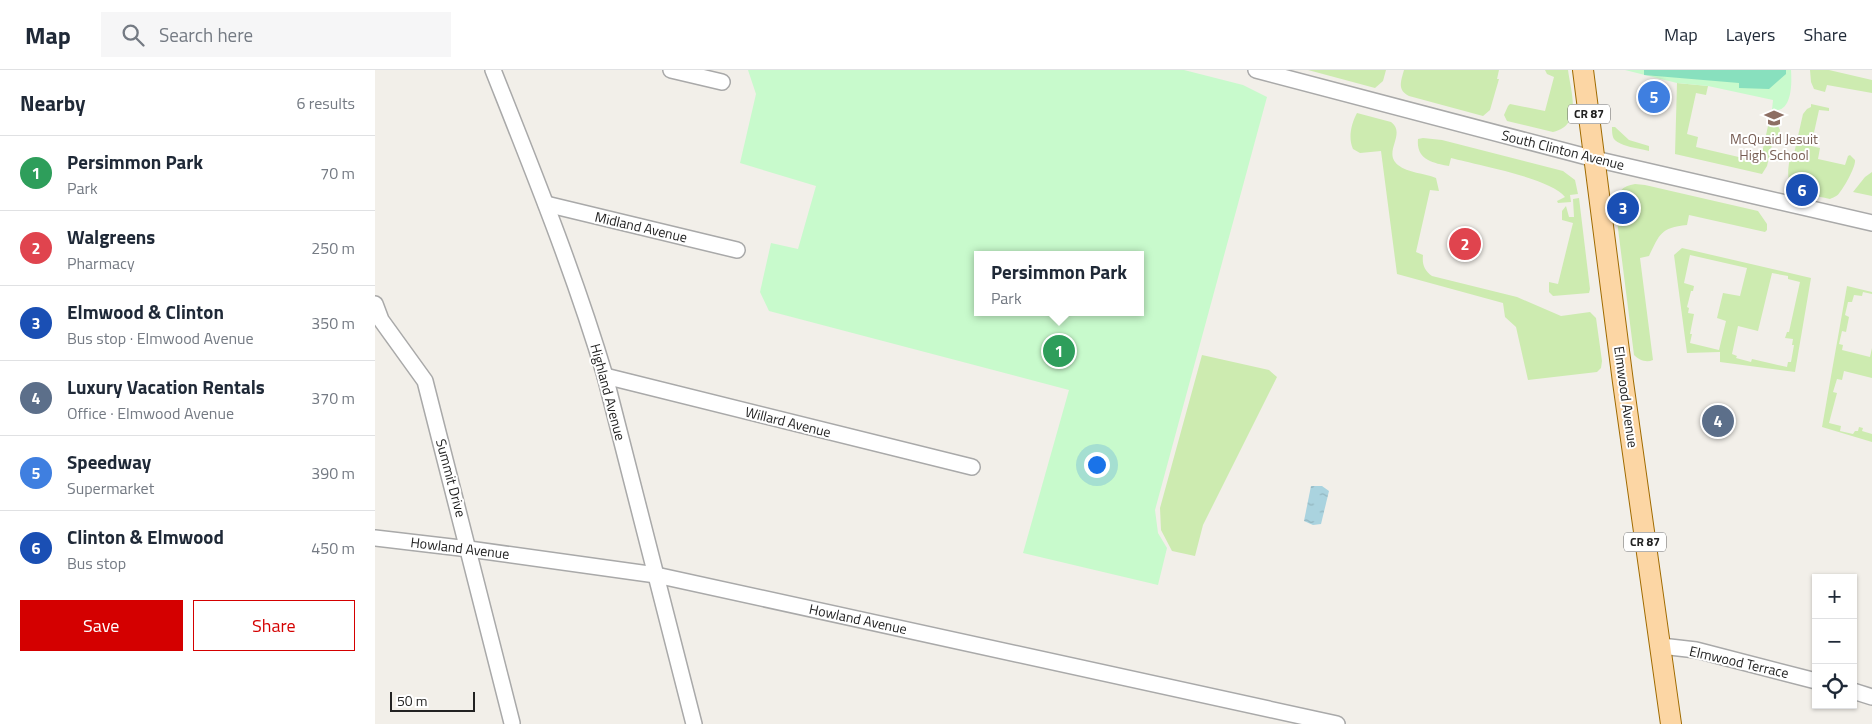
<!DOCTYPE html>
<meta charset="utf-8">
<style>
:root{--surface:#fff;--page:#f6f6f7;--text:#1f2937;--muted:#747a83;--line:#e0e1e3;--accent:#d40000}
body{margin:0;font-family:"Titillium Web",sans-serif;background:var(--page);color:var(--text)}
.controls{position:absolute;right:15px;bottom:15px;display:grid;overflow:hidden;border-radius:0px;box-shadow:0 1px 4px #0004}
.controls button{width:45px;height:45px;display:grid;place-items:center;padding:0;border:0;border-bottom:1px solid var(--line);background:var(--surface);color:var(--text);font:25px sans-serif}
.scale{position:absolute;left:15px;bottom:12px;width:85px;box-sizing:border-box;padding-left:5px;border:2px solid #222;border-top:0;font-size:14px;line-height:18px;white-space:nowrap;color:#222;-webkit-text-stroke:4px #fff;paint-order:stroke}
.you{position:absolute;left:721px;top:394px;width:18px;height:18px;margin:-12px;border:4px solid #fff;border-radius:50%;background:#1a73e8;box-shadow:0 0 0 8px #1a73e833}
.badge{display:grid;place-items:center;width:32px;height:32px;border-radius:50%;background:var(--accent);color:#fff;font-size:16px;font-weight:700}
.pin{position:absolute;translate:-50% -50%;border:2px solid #fff;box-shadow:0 1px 5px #0006}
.popup{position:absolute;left:599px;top:181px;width:170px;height:65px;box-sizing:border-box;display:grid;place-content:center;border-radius:0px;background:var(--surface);filter:drop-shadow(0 1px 4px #0005);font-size:16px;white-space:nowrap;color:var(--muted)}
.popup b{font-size:19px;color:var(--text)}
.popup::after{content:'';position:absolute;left:50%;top:100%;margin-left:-10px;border:10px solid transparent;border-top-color:var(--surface)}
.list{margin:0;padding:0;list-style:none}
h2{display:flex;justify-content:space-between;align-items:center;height:65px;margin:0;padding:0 20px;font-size:21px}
h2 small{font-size:16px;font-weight:400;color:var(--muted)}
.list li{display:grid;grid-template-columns:32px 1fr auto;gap:15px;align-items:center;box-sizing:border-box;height:75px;padding:0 20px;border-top:1px solid var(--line)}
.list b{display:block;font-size:19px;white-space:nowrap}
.list p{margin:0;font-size:16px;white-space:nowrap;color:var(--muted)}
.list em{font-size:16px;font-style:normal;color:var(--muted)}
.actions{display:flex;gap:10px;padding:15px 20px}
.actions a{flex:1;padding:11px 0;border:1px solid var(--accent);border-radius:0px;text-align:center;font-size:18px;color:var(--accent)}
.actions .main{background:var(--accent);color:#fff}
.icon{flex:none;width:28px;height:28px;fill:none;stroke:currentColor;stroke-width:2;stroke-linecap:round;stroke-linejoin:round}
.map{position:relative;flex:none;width:1497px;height:654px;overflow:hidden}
header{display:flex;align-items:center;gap:30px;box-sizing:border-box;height:70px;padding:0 25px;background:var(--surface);border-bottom:1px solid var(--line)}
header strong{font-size:24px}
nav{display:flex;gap:28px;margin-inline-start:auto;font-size:18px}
.search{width:350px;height:45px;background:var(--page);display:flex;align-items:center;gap:12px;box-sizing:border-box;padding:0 18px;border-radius:0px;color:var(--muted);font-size:19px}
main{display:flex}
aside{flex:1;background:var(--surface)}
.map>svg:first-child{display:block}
.grass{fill:#cdebb0;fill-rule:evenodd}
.park{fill:#c8facc;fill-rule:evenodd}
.pitch{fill:#88e0be}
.water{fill:url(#water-ripples)}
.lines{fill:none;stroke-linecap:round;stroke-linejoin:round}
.minor-casing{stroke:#a9a9a9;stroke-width:18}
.major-casing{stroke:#a06b00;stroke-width:22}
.minor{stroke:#fff;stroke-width:15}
.major{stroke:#fcd6a4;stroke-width:20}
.labels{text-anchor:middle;stroke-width:4;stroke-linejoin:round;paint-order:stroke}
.shield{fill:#fff;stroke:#646464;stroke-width:1}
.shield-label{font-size:12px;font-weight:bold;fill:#222}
.education-label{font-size:14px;fill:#785e54;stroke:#fff}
.street-label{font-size:14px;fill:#222;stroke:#fff}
</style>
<header>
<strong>Map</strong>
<div class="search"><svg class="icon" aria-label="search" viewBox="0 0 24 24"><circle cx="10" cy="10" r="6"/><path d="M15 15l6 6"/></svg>Search here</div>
<nav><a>Map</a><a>Layers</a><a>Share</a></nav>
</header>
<main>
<aside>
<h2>Nearby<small>6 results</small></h2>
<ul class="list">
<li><span class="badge" style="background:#2e9e5b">1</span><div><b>Persimmon Park</b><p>Park</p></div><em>70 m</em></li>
<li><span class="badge" style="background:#e0444e">2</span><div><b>Walgreens</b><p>Pharmacy</p></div><em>250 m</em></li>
<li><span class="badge" style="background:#1a4fb4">3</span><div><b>Elmwood &amp; Clinton</b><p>Bus stop · Elmwood Avenue</p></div><em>350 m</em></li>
<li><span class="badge" style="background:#5c6f8a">4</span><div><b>Luxury Vacation Rentals</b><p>Office · Elmwood Avenue</p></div><em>370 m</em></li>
<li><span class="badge" style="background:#3f7fe0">5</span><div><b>Speedway</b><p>Supermarket</p></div><em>390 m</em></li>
<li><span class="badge" style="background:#1a4fb4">6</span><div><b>Clinton &amp; Elmwood</b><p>Bus stop</p></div><em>450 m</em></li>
</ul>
<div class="actions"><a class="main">Save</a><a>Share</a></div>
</aside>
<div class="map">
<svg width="1497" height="654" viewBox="0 0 1497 654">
<defs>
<pattern id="water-ripples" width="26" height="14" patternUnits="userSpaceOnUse" patternTransform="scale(1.25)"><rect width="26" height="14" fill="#aad3df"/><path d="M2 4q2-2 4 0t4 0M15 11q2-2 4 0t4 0" fill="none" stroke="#92b5bf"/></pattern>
</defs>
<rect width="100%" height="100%" fill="#f2efe9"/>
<g class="grass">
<path d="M933,0H1011L1008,11L1000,18Z"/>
<path d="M1029,0H1124L1122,9H1124L1115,40L1108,46L1034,26C1022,20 1026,11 1029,0Z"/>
<path d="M1170,0H1193C1196,23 1208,55 1178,62L1132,51L1129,45L1133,36L1135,34L1170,41L1179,7L1172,4Z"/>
<path d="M1435,0H1454L1497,10V23L1452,15L1450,22L1439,19L1436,12Z"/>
<path d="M1302,13L1333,16L1331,25L1321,23L1312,64L1323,67L1321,77L1385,92L1393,56L1397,53L1403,56L1405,60L1404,65L1397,75L1392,96L1387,104L1300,84Z"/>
<path d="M1436,34L1454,38V41L1444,40L1436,76L1445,78L1443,89L1470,95L1473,86L1475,85L1480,90C1481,96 1470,116 1465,122C1463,126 1459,127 1455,129C1426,122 1407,125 1415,88H1418L1428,44L1432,39L1436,37Z"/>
<path d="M982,43L1016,52C1032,64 1007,82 1023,95C1033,103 1049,103 1061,108L1064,121L1055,120L1041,182L1048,185C1047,194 1049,200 1057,206L1142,227L1186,246L1215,242L1221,248L1227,291L1226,298L1222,302L1153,310L1141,257L1130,247L1128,233L1022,204L1006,81L985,83L978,79C973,68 976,54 982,43Z"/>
<path d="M1237,57H1240L1254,70L1274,76V81C1264,78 1246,77 1239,69C1237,66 1237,60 1237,57Z"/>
<path d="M1048,68L1067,70L1188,101L1200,110L1203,124L1195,125L1196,132L1183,133L1182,131L1190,127C1175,108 1102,95 1076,88L1074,96C1058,93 1041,90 1043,69Z"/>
<path d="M1497,102V126L1478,122L1490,107Z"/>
<path d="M1260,114L1270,115L1383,141L1392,154V160L1390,162L1314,145L1312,155C1285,158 1285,164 1274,186L1265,188L1278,290C1271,293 1264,290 1259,285L1240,135C1242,122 1247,116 1260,114Z"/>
<path d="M1204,128L1215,219L1214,223L1178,226L1174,222V212L1183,214L1198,153L1187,150V141L1191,136L1194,147H1199L1198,129Z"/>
<path d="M1307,178L1436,208L1420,302L1345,292V282L1312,283L1299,185ZM1315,185L1372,198L1365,226L1348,223L1342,248L1351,251L1344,280L1315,273L1317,264H1315L1319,244L1313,243L1314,238L1312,237L1316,221H1318L1319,216L1309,213ZM1397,203L1413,206V209L1425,212L1414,262H1412L1410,268L1418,269L1417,275H1419L1416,292H1413L1412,297L1377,289L1376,292L1361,288L1362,286L1357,284L1363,256L1383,261Z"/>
<path d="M1472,216L1497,222V224L1488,222L1487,226L1479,225L1477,232H1473L1470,245L1474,247L1471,262L1467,261L1464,274L1468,275L1467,280L1495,287L1497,278V308L1469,301L1467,310L1462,309L1458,322L1462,323L1454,353L1466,356L1465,361L1478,364L1480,361H1483L1484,357L1488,358L1487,361L1497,364V372L1447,357Z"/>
<path d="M827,285L894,300L902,307L828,455L820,486L797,481L786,460L785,438Z"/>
</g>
<g class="park">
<path d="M373,0H809L868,15L892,27L780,440L783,463L792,478L783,515L648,483L694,320L394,241L385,222L396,173L423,179L441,116L365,93L381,24ZM603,185H765V242H603Z"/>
<path d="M1250,0H1416C1417,14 1417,44 1397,40L1398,30L1333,16L1302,13Z"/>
</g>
<path class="pitch" d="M1269,0H1411V4L1394,19L1364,18V13L1269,5Z"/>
<path class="water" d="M936,416H947L954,421L946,454L938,455L929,451Z"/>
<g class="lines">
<g class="minor-casing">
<g id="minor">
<path d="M118,0C158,101 199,202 230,306L319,654"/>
<path d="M296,0L347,12"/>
<path d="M881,0L1220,89L1497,153"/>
<path d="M171,134L362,180"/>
<path d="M0,234L6,250L50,311L137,653"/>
<path d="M230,306L597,397"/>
<path d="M0,468L94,479L281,505L962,654"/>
<path d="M1286,576L1321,580L1441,611"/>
<path d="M1478,621L1497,627"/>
</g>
</g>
<g class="major-casing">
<path id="major" d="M1208,0L1248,312L1296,654"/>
</g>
<use href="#minor" class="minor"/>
<use href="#major" class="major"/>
</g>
<defs>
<g id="school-bare" transform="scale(1.5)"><path d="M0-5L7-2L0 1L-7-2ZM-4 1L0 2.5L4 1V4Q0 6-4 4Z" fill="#8d6e63" stroke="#fff" stroke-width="2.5" paint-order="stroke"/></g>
</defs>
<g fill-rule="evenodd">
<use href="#school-bare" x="1399" y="48"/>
</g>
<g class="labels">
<g class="shield">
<rect x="1193" y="34.5" width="42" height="19" rx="4"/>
<rect x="1249" y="462.5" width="42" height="19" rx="4"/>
</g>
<g class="shield-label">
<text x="1214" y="48">CR 87</text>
<text x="1270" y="476">CR 87</text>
</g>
<g class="education-label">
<text x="1399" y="74">McQuaid Jesuit<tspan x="1399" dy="16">High School</tspan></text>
</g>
<g class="street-label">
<text transform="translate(1188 80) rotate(14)" y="5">South Clinton Avenue</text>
<text transform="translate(266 157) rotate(13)" y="5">Midland Avenue</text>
<text transform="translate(233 322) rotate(75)" y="5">Highland Avenue</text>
<text transform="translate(1251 327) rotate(82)" y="5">Elmwood Avenue</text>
<text transform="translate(413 352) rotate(14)" y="5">Willard Avenue</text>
<text transform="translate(76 408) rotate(75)" y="5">Summit Drive</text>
<text transform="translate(85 478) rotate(7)" y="5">Howland Avenue</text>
<text transform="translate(483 549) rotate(12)" y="5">Howland Avenue</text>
<text transform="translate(1364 592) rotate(13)" y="5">Elmwood Terrace</text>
</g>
</g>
</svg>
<div class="controls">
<button>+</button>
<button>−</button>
<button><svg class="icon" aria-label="locate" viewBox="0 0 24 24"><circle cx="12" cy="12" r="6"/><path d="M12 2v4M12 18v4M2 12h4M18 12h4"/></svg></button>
</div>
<div class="scale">50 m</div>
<div class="you"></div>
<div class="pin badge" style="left:684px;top:281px;background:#2e9e5b">1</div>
<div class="popup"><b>Persimmon Park</b>Park</div>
<div class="pin badge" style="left:1090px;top:174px;background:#e0444e">2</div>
<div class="pin badge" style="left:1248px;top:138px;background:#1a4fb4">3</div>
<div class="pin badge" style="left:1343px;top:351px;background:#5c6f8a">4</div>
<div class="pin badge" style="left:1279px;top:27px;background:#3f7fe0">5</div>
<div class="pin badge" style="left:1427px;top:120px;background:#1a4fb4">6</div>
</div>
</main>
